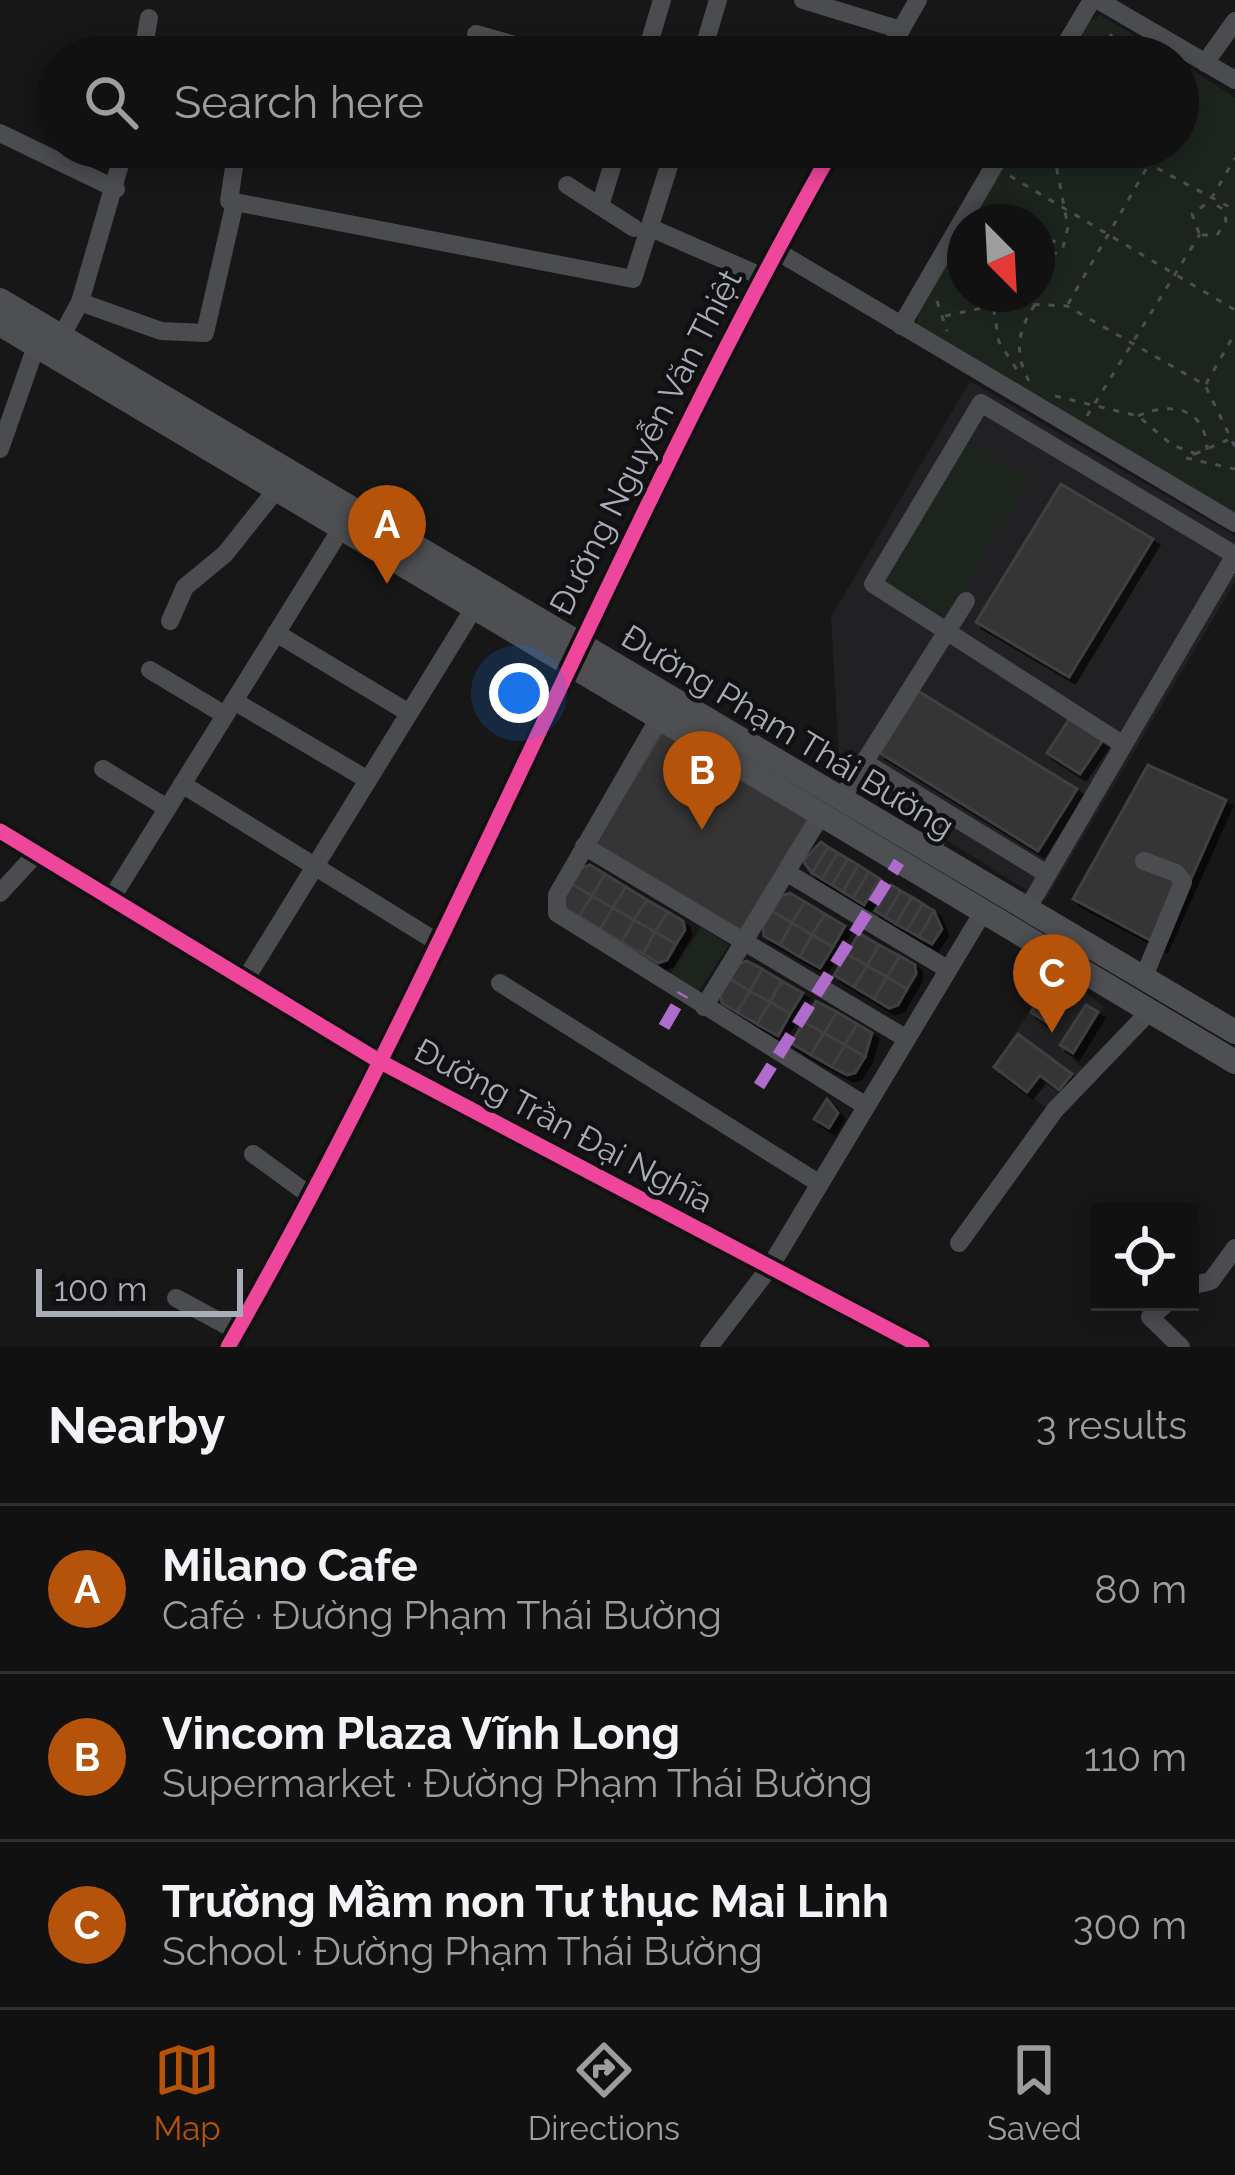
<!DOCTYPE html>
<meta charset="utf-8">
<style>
:root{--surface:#111;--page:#1e1f1f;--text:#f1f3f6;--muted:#9c9d9f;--line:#303131;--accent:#b45309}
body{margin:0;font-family:Raleway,sans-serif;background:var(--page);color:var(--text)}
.controls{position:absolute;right:36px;bottom:36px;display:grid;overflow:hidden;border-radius:0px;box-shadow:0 6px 18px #0003}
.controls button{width:108px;height:108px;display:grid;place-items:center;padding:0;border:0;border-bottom:3px solid var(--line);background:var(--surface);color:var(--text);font:60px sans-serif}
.compass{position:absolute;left:947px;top:204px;width:108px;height:108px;border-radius:50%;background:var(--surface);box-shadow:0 6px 18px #0003;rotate:156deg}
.scale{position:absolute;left:36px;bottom:30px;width:207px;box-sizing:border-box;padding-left:12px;border:6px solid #a8adb8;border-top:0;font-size:33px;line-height:42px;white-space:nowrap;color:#a8adb8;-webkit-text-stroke:9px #111113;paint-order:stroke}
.you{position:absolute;left:519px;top:693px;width:42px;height:42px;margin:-30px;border:9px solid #fff;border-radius:50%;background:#1a73e8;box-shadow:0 0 0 18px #1a73e833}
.badge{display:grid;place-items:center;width:78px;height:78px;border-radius:50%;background:var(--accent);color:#fff;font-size:39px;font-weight:700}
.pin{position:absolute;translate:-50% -99px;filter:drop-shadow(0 3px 6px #0008)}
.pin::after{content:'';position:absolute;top:63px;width:42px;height:36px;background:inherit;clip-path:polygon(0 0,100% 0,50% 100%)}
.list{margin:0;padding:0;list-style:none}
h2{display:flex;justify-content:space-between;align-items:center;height:156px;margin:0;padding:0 48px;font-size:51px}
h2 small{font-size:39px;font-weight:400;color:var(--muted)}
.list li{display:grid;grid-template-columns:78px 1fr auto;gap:36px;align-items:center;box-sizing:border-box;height:168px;padding:0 48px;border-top:3px solid var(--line)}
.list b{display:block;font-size:45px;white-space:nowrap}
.list p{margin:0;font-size:39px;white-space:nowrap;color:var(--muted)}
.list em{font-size:39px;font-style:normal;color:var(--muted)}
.icon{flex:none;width:66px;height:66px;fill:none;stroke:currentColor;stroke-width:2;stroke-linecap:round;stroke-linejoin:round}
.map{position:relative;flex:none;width:1235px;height:1347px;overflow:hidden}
.search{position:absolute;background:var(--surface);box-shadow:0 6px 18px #0003;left:36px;right:36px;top:36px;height:132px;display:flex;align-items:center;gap:30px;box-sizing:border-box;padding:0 42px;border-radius:66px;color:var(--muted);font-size:45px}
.sheet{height:660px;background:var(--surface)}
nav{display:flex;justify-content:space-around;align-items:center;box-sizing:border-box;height:168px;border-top:3px solid var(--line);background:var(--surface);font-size:33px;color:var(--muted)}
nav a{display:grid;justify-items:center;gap:6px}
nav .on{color:var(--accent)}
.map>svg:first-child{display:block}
.built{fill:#212123}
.green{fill:#1d241e}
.building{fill:#353536;stroke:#3f4043;stroke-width:3;filter:url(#shadow)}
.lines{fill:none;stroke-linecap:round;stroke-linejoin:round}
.path{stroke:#4d4e52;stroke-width:3;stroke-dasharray:6 9;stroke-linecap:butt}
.minor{stroke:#4b4c50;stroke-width:18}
.major{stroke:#4d4f52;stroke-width:24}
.quiet{stroke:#b06ccc;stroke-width:12;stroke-dasharray:24 12;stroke-linecap:butt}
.cycleway-casing{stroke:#111113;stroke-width:22}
.cycleway{stroke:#ed469a;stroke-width:15}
.labels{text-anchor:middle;stroke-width:9;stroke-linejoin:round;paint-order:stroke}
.street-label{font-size:33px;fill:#a8adb8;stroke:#111113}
</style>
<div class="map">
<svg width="1235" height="1347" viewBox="0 0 1235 1347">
<defs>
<filter id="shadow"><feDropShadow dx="6" dy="6" stdDeviation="0" flood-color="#0009"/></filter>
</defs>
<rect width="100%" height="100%" fill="#171717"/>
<g class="built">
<path d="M970,381L1235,536V582L1045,901L840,775L831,617Z"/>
<path d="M1056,972L1104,1006L1072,1059L1087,1071L1051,1111L992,1068Z"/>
</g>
<g class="green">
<path d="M1100,15L1171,57H1066L1086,23Z"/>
<path d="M1178,61L1235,97V514L917,324L918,313L965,232V294H1037V222H971L1014,147H1178Z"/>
<path d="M966,439L1030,478L947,618L882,579Z"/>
<path d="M701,927L729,945L695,997L667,979Z"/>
</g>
<g class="building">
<path d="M1061,484L1153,539L1069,677L976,622Z"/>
<path d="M918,691L1077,789L1038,851L880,753Z"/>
<path d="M1070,718L1103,740L1080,774L1047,753Z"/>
<path d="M665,728L810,816L740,932L594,843Z"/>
<path d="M1148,765L1226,800L1161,946L1073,899Z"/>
<path d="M821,842L828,847L812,873L803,861Z"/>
<path d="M828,847L838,853L822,879L812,873Z"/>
<path d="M838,853L848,859L832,885L822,879Z"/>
<path d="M848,859L858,865L843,892L832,885Z"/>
<path d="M590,865L605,874L592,896L572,884L581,868Z"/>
<path d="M858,865L869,872L853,898L843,892Z"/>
<path d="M869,872L880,879L864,905L853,898Z"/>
<path d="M605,874L626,887L613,908L592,896Z"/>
<path d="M572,884L592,896L579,916L565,908L563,899Z"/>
<path d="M891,885L901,891L885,917L875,911Z"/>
<path d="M626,887L647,900L634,920L613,908Z"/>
<path d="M901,891L912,897L896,924L885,917Z"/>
<path d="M790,893L805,902L792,923L772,911L781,896Z"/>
<path d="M592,896L613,908L600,929L579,916Z"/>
<path d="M912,897L923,904L907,930L896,924Z"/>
<path d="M647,900L668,912L655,932L634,920Z"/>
<path d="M805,902L825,914L812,935L792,923Z"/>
<path d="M923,904L934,911L919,937L907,930Z"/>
<path d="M613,908L634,920L622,942L600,929Z"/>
<path d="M772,911L792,923L780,945L764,936L763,927Z"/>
<path d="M934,911L942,929L932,944L919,937Z"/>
<path d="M668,912L683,921L685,930L676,944L655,932Z"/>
<path d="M825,914L845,926L833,947L812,935Z"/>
<path d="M634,920L655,932L643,954L622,942Z"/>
<path d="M792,923L812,935L800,957L780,945Z"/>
<path d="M655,932L676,944L667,960L658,963L643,954Z"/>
<path d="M859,933L879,945L867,966L847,954Z"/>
<path d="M812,935L833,947L820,968L800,957Z"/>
<path d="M879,945L900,956L887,977L867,966Z"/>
<path d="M847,954L867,966L854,987L834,975Z"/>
<path d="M900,956L915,965L916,974L907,989L887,977Z"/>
<path d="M747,961L762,969L750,991L730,979L738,964Z"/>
<path d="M867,966L887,977L874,999L854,987Z"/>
<path d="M762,969L782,981L770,1002L750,991Z"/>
<path d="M887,977L907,989L898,1005L889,1008L874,999Z"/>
<path d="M1053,978L1068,987L1046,1022L1031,1012Z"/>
<path d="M730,979L750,991L737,1012L722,1003L720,994Z"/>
<path d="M782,981L803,993L790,1014L770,1002Z"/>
<path d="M750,991L770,1002L757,1024L737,1012Z"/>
<path d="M816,1001L837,1012L824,1033L804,1022Z"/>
<path d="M770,1002L790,1014L778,1036L757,1024Z"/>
<path d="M1086,1005L1098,1012L1073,1053L1060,1045Z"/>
<path d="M837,1012L857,1024L845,1045L824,1033Z"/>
<path d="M804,1022L824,1033L811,1055L791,1043Z"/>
<path d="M857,1024L872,1033L865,1057L845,1045Z"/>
<path d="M824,1033L845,1045L832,1067L811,1055Z"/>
<path d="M1018,1034L1072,1074L1059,1090L1040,1075L1027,1092L994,1067Z"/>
<path d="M845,1045L865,1057L855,1073L847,1075L832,1067Z"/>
<path d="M827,1099L838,1113L829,1128L814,1119Z"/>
</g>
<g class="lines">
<g class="path">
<path d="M1082,50L1100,47L1114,32"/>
<path d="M1137,147L1149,164L1235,210"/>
<path d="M1010,176L1235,310"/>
<path d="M1199,233L1192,214L1210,201L1235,158"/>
<path d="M1202,235H1217L1226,221L1224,210L1210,201"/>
<path d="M1037,247L1047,240L1064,243"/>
<path d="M1037,260L1062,251L1068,227L1056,165L1078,150L1110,156L1125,147"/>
<path d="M991,294L999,342L1021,376"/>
<path d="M937,301L947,331"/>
<path d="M1068,304L1149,164"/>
<path d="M945,316L1005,303L1067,306L1205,385L1235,447"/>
<path d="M1029,381C1013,352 1018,328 1037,302"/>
<path d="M1206,384L1235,333"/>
<path d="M1055,396L1138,416L1172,445L1194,453V461"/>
<path d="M1087,416L1200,234"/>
<path d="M1138,416C1172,401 1206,408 1207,450"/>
<path d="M1195,454L1230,439"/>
<path d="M1186,458L1235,469"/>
</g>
<g class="minor">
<path d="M803,0L901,30"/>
<path d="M1098,0L1235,80"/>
<path d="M476,34L558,57"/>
<path d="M142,57L149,18"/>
<path d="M250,57L251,51"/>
<path d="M645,57L662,0"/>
<path d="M701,57L718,0"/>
<path d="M885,57L918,0"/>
<path d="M1058,57L1092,0"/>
<path d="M1205,63L1235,21"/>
<path d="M0,133L116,189"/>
<path d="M567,185L634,228"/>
<path d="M235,202L229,201L237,147"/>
<path d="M600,206L618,147"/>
<path d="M651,228L761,276"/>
<path d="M775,250L1235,523"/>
<path d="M80,302L125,147"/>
<path d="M901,326L1005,147"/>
<path d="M61,337L80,302L161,331L205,333L235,202L633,279L675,147"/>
<path d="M0,449L36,346"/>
<path d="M170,621L185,587L225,554L276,490"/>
<path d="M276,633L409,713"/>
<path d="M150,670L225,715"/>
<path d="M234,701L368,780"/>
<path d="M659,718L557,895V913L866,1106"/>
<path d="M864,762L1047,874"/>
<path d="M103,769L167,808"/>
<path d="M182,784L437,942"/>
<path d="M841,799L966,601"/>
<path d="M0,831L379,1061L922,1347"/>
<path d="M584,846L907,1039"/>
<path d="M929,853L950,815"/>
<path d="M786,872L947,969"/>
<path d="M0,893L37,853"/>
<path d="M111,899L341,529"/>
<path d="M1026,911L1235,555L981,403L873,584L1122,744"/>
<path d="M1143,979L1183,882L1176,873L1144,861"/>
<path d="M245,980L474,608"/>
<path d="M500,983L820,1184"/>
<path d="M704,1007L821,815"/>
<path d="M253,1154L312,1197"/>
<path d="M959,1243L1055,1110L1148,1013"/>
<path d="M1190,1286L1211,1281L1235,1248"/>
<path d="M176,1298L237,1331"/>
<path d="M1168,1302L1150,1317L1181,1347"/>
<path d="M228,1347C451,958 613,537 834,147"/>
<path d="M709,1347L770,1267L983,912"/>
</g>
<g class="major">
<path d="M0,300L1235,1032"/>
<path d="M0,324L1235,1062"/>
</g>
<g class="quiet">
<path d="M664,1027L683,994"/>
<path d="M759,1086L899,862"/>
</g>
<g class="cycleway-casing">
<g id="cycleway">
<path d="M0,831L379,1061L922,1347"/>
<path d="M228,1347C451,958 613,537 834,147"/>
</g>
</g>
<use href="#cycleway" class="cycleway"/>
</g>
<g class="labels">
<g class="street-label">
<text transform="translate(645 442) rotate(-63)" y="12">Đường Nguyễn Văn Thiệt</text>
<text transform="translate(788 731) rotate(31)" y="12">Đường Phạm Thái Bường</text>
<text transform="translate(564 1125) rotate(28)" y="12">Đường Trần Đại Nghĩa</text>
</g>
</g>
</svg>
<div class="controls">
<button><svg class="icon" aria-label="locate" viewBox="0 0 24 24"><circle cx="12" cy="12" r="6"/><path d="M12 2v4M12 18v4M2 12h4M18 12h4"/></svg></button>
</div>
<svg class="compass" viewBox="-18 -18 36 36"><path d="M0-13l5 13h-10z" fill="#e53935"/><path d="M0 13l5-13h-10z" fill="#9c9d9f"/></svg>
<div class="scale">100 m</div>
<div class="you"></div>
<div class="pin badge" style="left:387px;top:584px">A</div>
<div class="pin badge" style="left:702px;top:830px">B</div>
<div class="pin badge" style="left:1052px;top:1033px">C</div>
<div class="search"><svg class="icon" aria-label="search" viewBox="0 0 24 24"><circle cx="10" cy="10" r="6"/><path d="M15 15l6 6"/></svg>Search here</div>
</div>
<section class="sheet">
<h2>Nearby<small>3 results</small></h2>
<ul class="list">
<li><span class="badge">A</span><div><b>Milano Cafe</b><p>Café · Đường Phạm Thái Bường</p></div><em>80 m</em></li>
<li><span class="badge">B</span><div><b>Vincom Plaza Vĩnh Long</b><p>Supermarket · Đường Phạm Thái Bường</p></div><em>110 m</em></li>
<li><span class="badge">C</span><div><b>Trường Mầm non Tư thục Mai Linh</b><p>School · Đường Phạm Thái Bường</p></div><em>300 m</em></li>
</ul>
</section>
<nav>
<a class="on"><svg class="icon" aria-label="map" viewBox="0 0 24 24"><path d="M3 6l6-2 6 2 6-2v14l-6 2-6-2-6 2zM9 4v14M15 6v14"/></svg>Map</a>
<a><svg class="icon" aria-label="directions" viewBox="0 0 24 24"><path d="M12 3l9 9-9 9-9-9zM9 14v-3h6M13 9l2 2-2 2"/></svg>Directions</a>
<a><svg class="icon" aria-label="saved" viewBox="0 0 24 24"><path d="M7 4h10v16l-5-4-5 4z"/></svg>Saved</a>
</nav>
